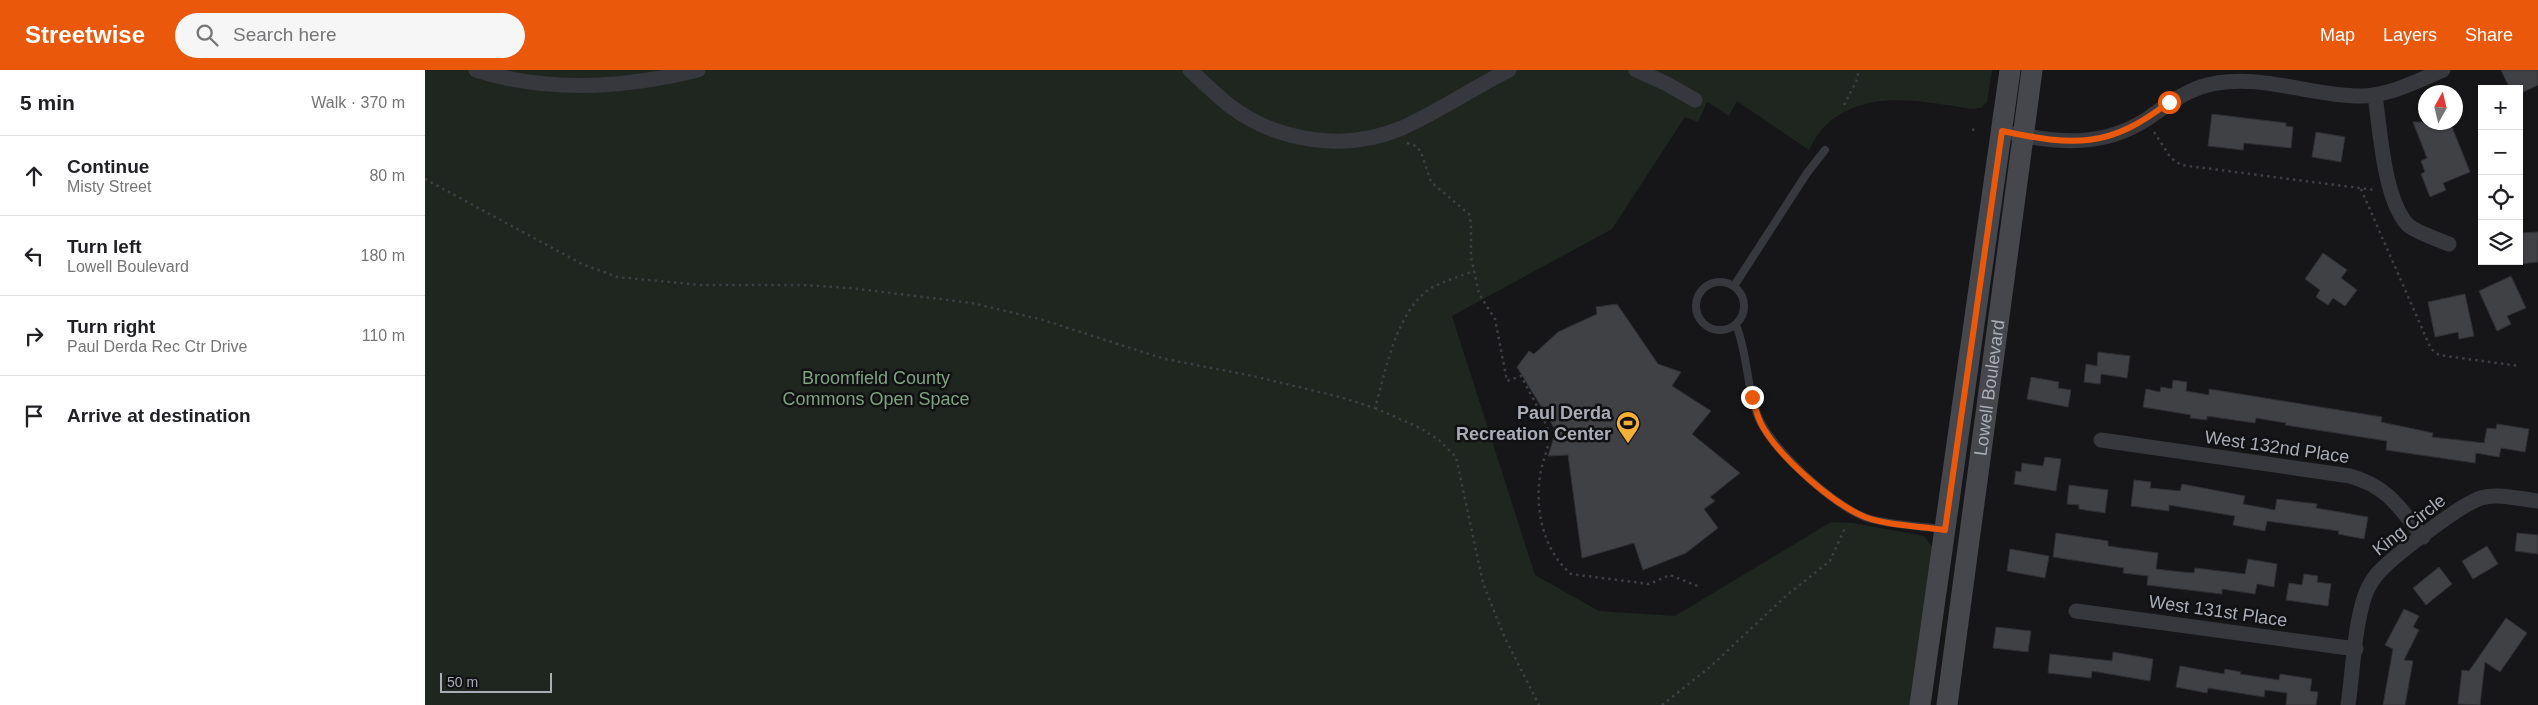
<!DOCTYPE html>
<meta charset="utf-8">
<style>
:root{--surface:#fff;--page:#f6f6f6;--text:#202124;--muted:#757577;--line:#e0e0e0;--accent:#ea580c}
body{margin:0;font-family:Arial,sans-serif;background:var(--page);color:var(--text)}
.controls{position:absolute;right:15px;top:15px;display:grid;overflow:hidden;border-radius:0px;box-shadow:0 1px 4px #0004}
.controls button{width:45px;height:45px;display:grid;place-items:center;padding:0;border:0;border-bottom:1px solid var(--line);background:var(--surface);color:var(--text);font:25px sans-serif}
.compass{position:absolute;left:1993px;top:15px;width:45px;height:45px;border-radius:50%;background:var(--surface);box-shadow:0 1px 4px #0004;rotate:8deg}
.scale{position:absolute;left:15px;bottom:12px;width:112px;box-sizing:border-box;padding-left:5px;border:2px solid #a8adb8;border-top:0;font-size:14px;line-height:18px;white-space:nowrap;color:#a8adb8;-webkit-text-stroke:4px #111113;paint-order:stroke}
.stop{position:absolute;width:15px;height:15px;margin:-11px;border:4px solid #ea580c;border-radius:50%;background:#fff}
.stop.end{background:#ea580c;border-color:#fff;box-shadow:0 1px 5px #0008}
.list{margin:0;padding:0;list-style:none}
h2{display:flex;justify-content:space-between;align-items:center;height:65px;margin:0;padding:0 20px;font-size:21px}
h2 small{font-size:16px;font-weight:400;color:var(--muted)}
.list li{display:grid;grid-template-columns:32px 1fr auto;gap:15px;align-items:center;box-sizing:border-box;height:80px;padding:0 20px;border-top:1px solid var(--line)}
.list b{display:block;font-size:19px;white-space:nowrap}
.list p{margin:0;font-size:16px;white-space:nowrap;color:var(--muted)}
.list em{font-size:16px;font-style:normal;color:var(--muted)}
.icon{flex:none;width:28px;height:28px;fill:none;stroke:currentColor;stroke-width:2;stroke-linecap:round;stroke-linejoin:round}
.map{position:relative;flex:none;width:2113px;height:635px;overflow:hidden}
header{display:flex;align-items:center;gap:30px;box-sizing:border-box;height:70px;padding:0 25px;background:var(--accent);color:#fff}
header strong{font-size:24px}
nav{display:flex;gap:28px;margin-inline-start:auto;font-size:18px}
.search{width:350px;height:45px;background:var(--page);display:flex;align-items:center;gap:12px;box-sizing:border-box;padding:0 18px;border-radius:28px;color:var(--muted);font-size:19px}
main{display:flex}
aside{flex:1;background:var(--surface)}
.map>svg:first-child{display:block}
.green{fill:#1e261f}
.building{fill:#404145;stroke:#303034}
.lines{fill:none;stroke-linecap:round;stroke-linejoin:round}
.path{stroke:#3d3f44;stroke-width:2.5;stroke-dasharray:2.5 4;stroke-linecap:butt}
.service{stroke:#37383d;stroke-width:8}
.minor{stroke:#37383d;stroke-width:15}
.secondary{stroke:#45474d;stroke-width:21}
.route{stroke:#ea580c;stroke-width:6}
.labels{text-anchor:middle;stroke-width:5;stroke-linejoin:round;paint-order:stroke}
.park-label{font-size:18px;fill:#7fa381;stroke:#111113}
.street-label{font-size:18px;fill:#a8adb8;stroke:#111113}
.poi-label{font-size:18px;font-weight:bold;fill:#a8adb8;stroke:#111113;text-anchor:end}
</style>
<header>
<strong>Streetwise</strong>
<div class="search"><svg class="icon" aria-label="search" viewBox="0 0 24 24"><circle cx="10" cy="10" r="6"/><path d="M15 15l6 6"/></svg>Search here</div>
<nav><a>Map</a><a>Layers</a><a>Share</a></nav>
</header>
<main>
<aside>
<h2>5 min<small>Walk · 370 m</small></h2>
<ul class="list">
<li><svg class="icon" aria-label="ahead" viewBox="0 0 24 24"><path d="M12 20V5M6 11l6-6 6 6"/></svg><div><b>Continue</b><p>Misty Street</p></div><em>80 m</em></li>
<li><svg class="icon" aria-label="left" viewBox="0 0 24 24"><path d="M17 20v-9H6M10 6l-5 5 5 5"/></svg><div><b>Turn left</b><p>Lowell Boulevard</p></div><em>180 m</em></li>
<li><svg class="icon" aria-label="right" viewBox="0 0 24 24"><path d="M7 20v-9h11M14 6l5 5-5 5"/></svg><div><b>Turn right</b><p>Paul Derda Rec Ctr Drive</p></div><em>110 m</em></li>
<li><svg class="icon" aria-label="arrive" viewBox="0 0 24 24"><path d="M6 21V4h12l-3 4 3 4H6"/></svg><div><b>Arrive at destination</b></div></li>
</ul>
</aside>
<div class="map">
<svg width="2113" height="635" viewBox="0 0 2113 635">
<rect width="100%" height="100%" fill="#161618"/>
<path class="green" d="M0,0H1567L1562,32L1556,38L1547,39C1497,32 1440,17 1399,57C1393,63 1388,72 1384,80L1312,31L1304,46L1282,32L1273,52L1260,47L1187,159L1027,246L1110,505L1174,541L1250,546L1406,452L1428,453L1499,466L1508,478L1486,635H0Z"/>
<g class="building">
<path d="M2076,0H2113V15L2096,23L2094,19H2085Z"/>
<path d="M1787,44L1861,53V56L1868,57L1866,78L1819,73L1818,80L1783,76Z"/>
<path d="M1988,52H2025L2045,102L2018,113L2021,120L2005,127L1996,104L2000,102L1996,91L2002,88Z"/>
<path d="M1891,62L1920,67L1916,92L1887,87Z"/>
<path d="M2113,162V192L2094,194V163Z"/>
<path d="M1898,183L1922,200L1916,208L1932,220L1920,236L1908,228L1903,235L1891,227L1895,220L1880,209Z"/>
<path d="M2086,206L2101,238L2082,246L2086,254L2072,261L2054,221Z"/>
<path d="M2040,224L2049,266L2034,269L2033,262L2010,267L2003,232Z"/>
<path d="M1192,234L1233,294L1256,302L1247,316L1286,341L1267,364L1315,403L1285,427L1290,431L1279,439L1293,458L1261,483L1218,500L1209,473L1157,488L1143,385L1123,386L1131,361L1092,297L1104,281L1109,284L1133,262L1172,244L1171,237Z"/>
<path d="M1673,282L1705,286L1702,308L1676,304L1675,314L1659,312L1661,294L1672,296Z"/>
<path d="M1606,307L1634,312L1633,318L1646,320L1643,337L1602,329Z"/>
<path d="M1748,310L1762,312L1761,321L1784,325V319L1957,347L1956,352L2008,363L2007,367L2059,373L2062,358L2071,359L2072,354L2104,359L2100,382L2076,378L2074,387L2051,383L2050,393L1961,380L1962,371L1860,355L1861,353L1831,348L1830,353L1782,346V350L1765,348L1766,345L1718,337L1721,319L1735,322L1736,317L1747,319Z"/>
<path d="M1620,387L1636,389L1631,421L1589,414L1591,401L1596,402L1597,393L1618,396Z"/>
<path d="M1709,410L1726,412L1725,418L1755,421L1757,414L1820,426L1818,434L1850,440L1852,429L1892,434L1891,438L1943,447L1939,469L1913,464L1914,461L1842,451L1840,461L1808,455L1810,446L1744,435V441L1706,436Z"/>
<path d="M1644,415L1683,420L1680,443L1654,439V435L1642,434Z"/>
<path d="M1631,463L1683,471V476L1733,483L1731,499L1757,502L1769,503L1770,498L1820,504L1823,489L1852,494L1849,517L1832,514L1830,524L1797,519V524L1722,515L1723,506L1698,503L1699,498L1628,487Z"/>
<path d="M2092,463L2113,465V484L2090,481Z"/>
<path d="M2062,476L2073,494L2048,509L2037,491Z"/>
<path d="M1585,479L1624,486L1620,508L1582,501Z"/>
<path d="M2014,497L2027,514L2001,535L1988,518Z"/>
<path d="M1879,504L1893,506L1892,512L1906,514L1903,536L1861,530L1864,513L1877,515Z"/>
<path d="M1979,539L1994,546L1988,557L1994,560L1979,590L1988,591L1980,635H1958L1968,579L1960,575Z"/>
<path d="M2081,548L2102,563L2075,602L2060,592L2055,635L2033,634L2037,600L2044,601Z"/>
<path d="M1571,557L1606,561L1603,582L1568,578Z"/>
<path d="M1688,582L1728,589L1725,611L1667,601L1666,608L1623,603L1625,584L1687,591Z"/>
<path d="M1755,596L1799,604L1800,599L1816,602L1815,604L1854,610L1855,604L1887,609L1885,621L1893,622L1891,635H1861L1862,623L1840,620L1839,627L1783,618L1782,623L1751,617Z"/>
</g>
<g class="lines">
<g class="path">
<path d="M1419,35L1431,12L1434,0"/>
<path d="M1548,61L1549,55"/>
<path d="M1729,62L1746,88L1756,95L1950,120"/>
<path d="M982,73L991,76L996,82L1006,112L1044,144L1046,153V187L1054,224L1070,249L1082,311L1096,306C1101,316 1124,356 1124,365C1124,378 1117,392 1115,406C1110,440 1118,480 1146,504L1224,514L1245,505L1275,517"/>
<path d="M0,109L157,194L192,207L275,215H378L425,218L547,233L618,250L740,289L828,306L915,327L950,338C961,300 971,241 1006,218C1019,211 1036,206 1049,201"/>
<path d="M1936,119L2006,279L2014,285L2094,296"/>
<path d="M950,338L995,358L1014,370L1031,387L1058,513L1079,566L1114,635"/>
<path d="M1237,635L1285,597L1362,525L1405,491L1420,458"/>
</g>
<g class="service">
<circle cx="1295" cy="236" r="24"/>
<path d="M1309,216L1382,103L1400,80"/>
<path d="M1311,255C1323,284 1321,315 1332,344C1344,377 1408,436 1442,448C1466,455 1493,456 1518,459"/>
</g>
<g class="minor">
<path d="M51,0C123,23 200,18 273,0"/>
<path d="M765,0C778,12 791,25 805,36C853,72 921,82 977,58C1014,41 1048,18 1084,0"/>
<path d="M1211,0L1242,14L1270,30"/>
<path d="M1950,25C1955,60 1959,128 1982,154C1988,161 2014,170 2024,174"/>
<path d="M1590,64C1637,74 1680,76 1722,49C1744,34 1764,17 1792,13C1839,5 1888,26 1935,26C1964,26 1992,11 2018,0"/>
<path d="M1676,370L1925,406C1962,416 1975,438 1998,467"/>
<path d="M1651,541L1931,579"/>
<path d="M1923,635C1928,601 1929,558 1940,525C1944,515 1951,504 1959,497C1976,481 2036,434 2056,428C2073,423 2095,429 2113,431"/>
</g>
<g class="secondary">
<path d="M1495,635L1585,0"/>
<path id="s1" d="M1522,635L1607,0"/>
</g>
</g>
<g class="lines">
<path class="route" d="M1327,327C1330,338 1333,350 1339,359C1357,389 1408,434 1440,447C1464,456 1495,456 1520,460L1577,61C1649,76 1684,79 1744,32"/>
</g>
<defs>
<g id="stadium-pin" transform="scale(1.25)"><path d="M0 17L-7.5 6A9.5 9.5 0 1 1 7.5 6Z" fill="#f2b134" stroke="#111113"/><path d="M0-5a6.5 5 0 1 0 0 10a6.5 5 0 1 0 0-10ZM-3.5-1.8h7v3.6h-7Z" fill="#111"/></g>
</defs>
<g fill-rule="evenodd">
<use href="#stadium-pin" x="1203" y="353"/>
</g>
<g class="labels">
<g class="park-label">
<text x="451" y="314">Broomfield County<tspan x="451" dy="21">Commons Open Space</tspan></text>
</g>
<g class="street-label">
<text dy="6" stroke="none"><textPath href="#s1" startOffset="320">Lowell Boulevard</textPath></text>
<text transform="translate(1852 377) rotate(8)" y="6">West 132nd Place</text>
<text transform="translate(1984 455) rotate(-38)" y="6">King Circle</text>
<text transform="translate(1793 541) rotate(8)" y="6">West 131st Place</text>
</g>
<g class="poi-label">
<text x="1186" y="349">Paul Derda<tspan x="1186" dy="21">Recreation Center</tspan></text>
</g>
</g>
</svg>
<div class="controls">
<button>+</button>
<button>−</button>
<button><svg class="icon" aria-label="locate" viewBox="0 0 24 24"><circle cx="12" cy="12" r="6"/><path d="M12 2v4M12 18v4M2 12h4M18 12h4"/></svg></button>
<button><svg class="icon" aria-label="layers" viewBox="0 0 24 24"><path d="M12 4l9 5-9 5-9-5zM3 14l9 5 9-5"/></svg></button>
</div>
<svg class="compass" viewBox="-18 -18 36 36"><path d="M0-13l5 13h-10z" fill="#e53935"/><path d="M0 13l5-13h-10z" fill="#757577"/></svg>
<div class="scale">50 m</div>
<div class="stop" style="left:1744px;top:32px"></div>
<div class="stop end" style="left:1327px;top:327px"></div>
</div>
</main>
